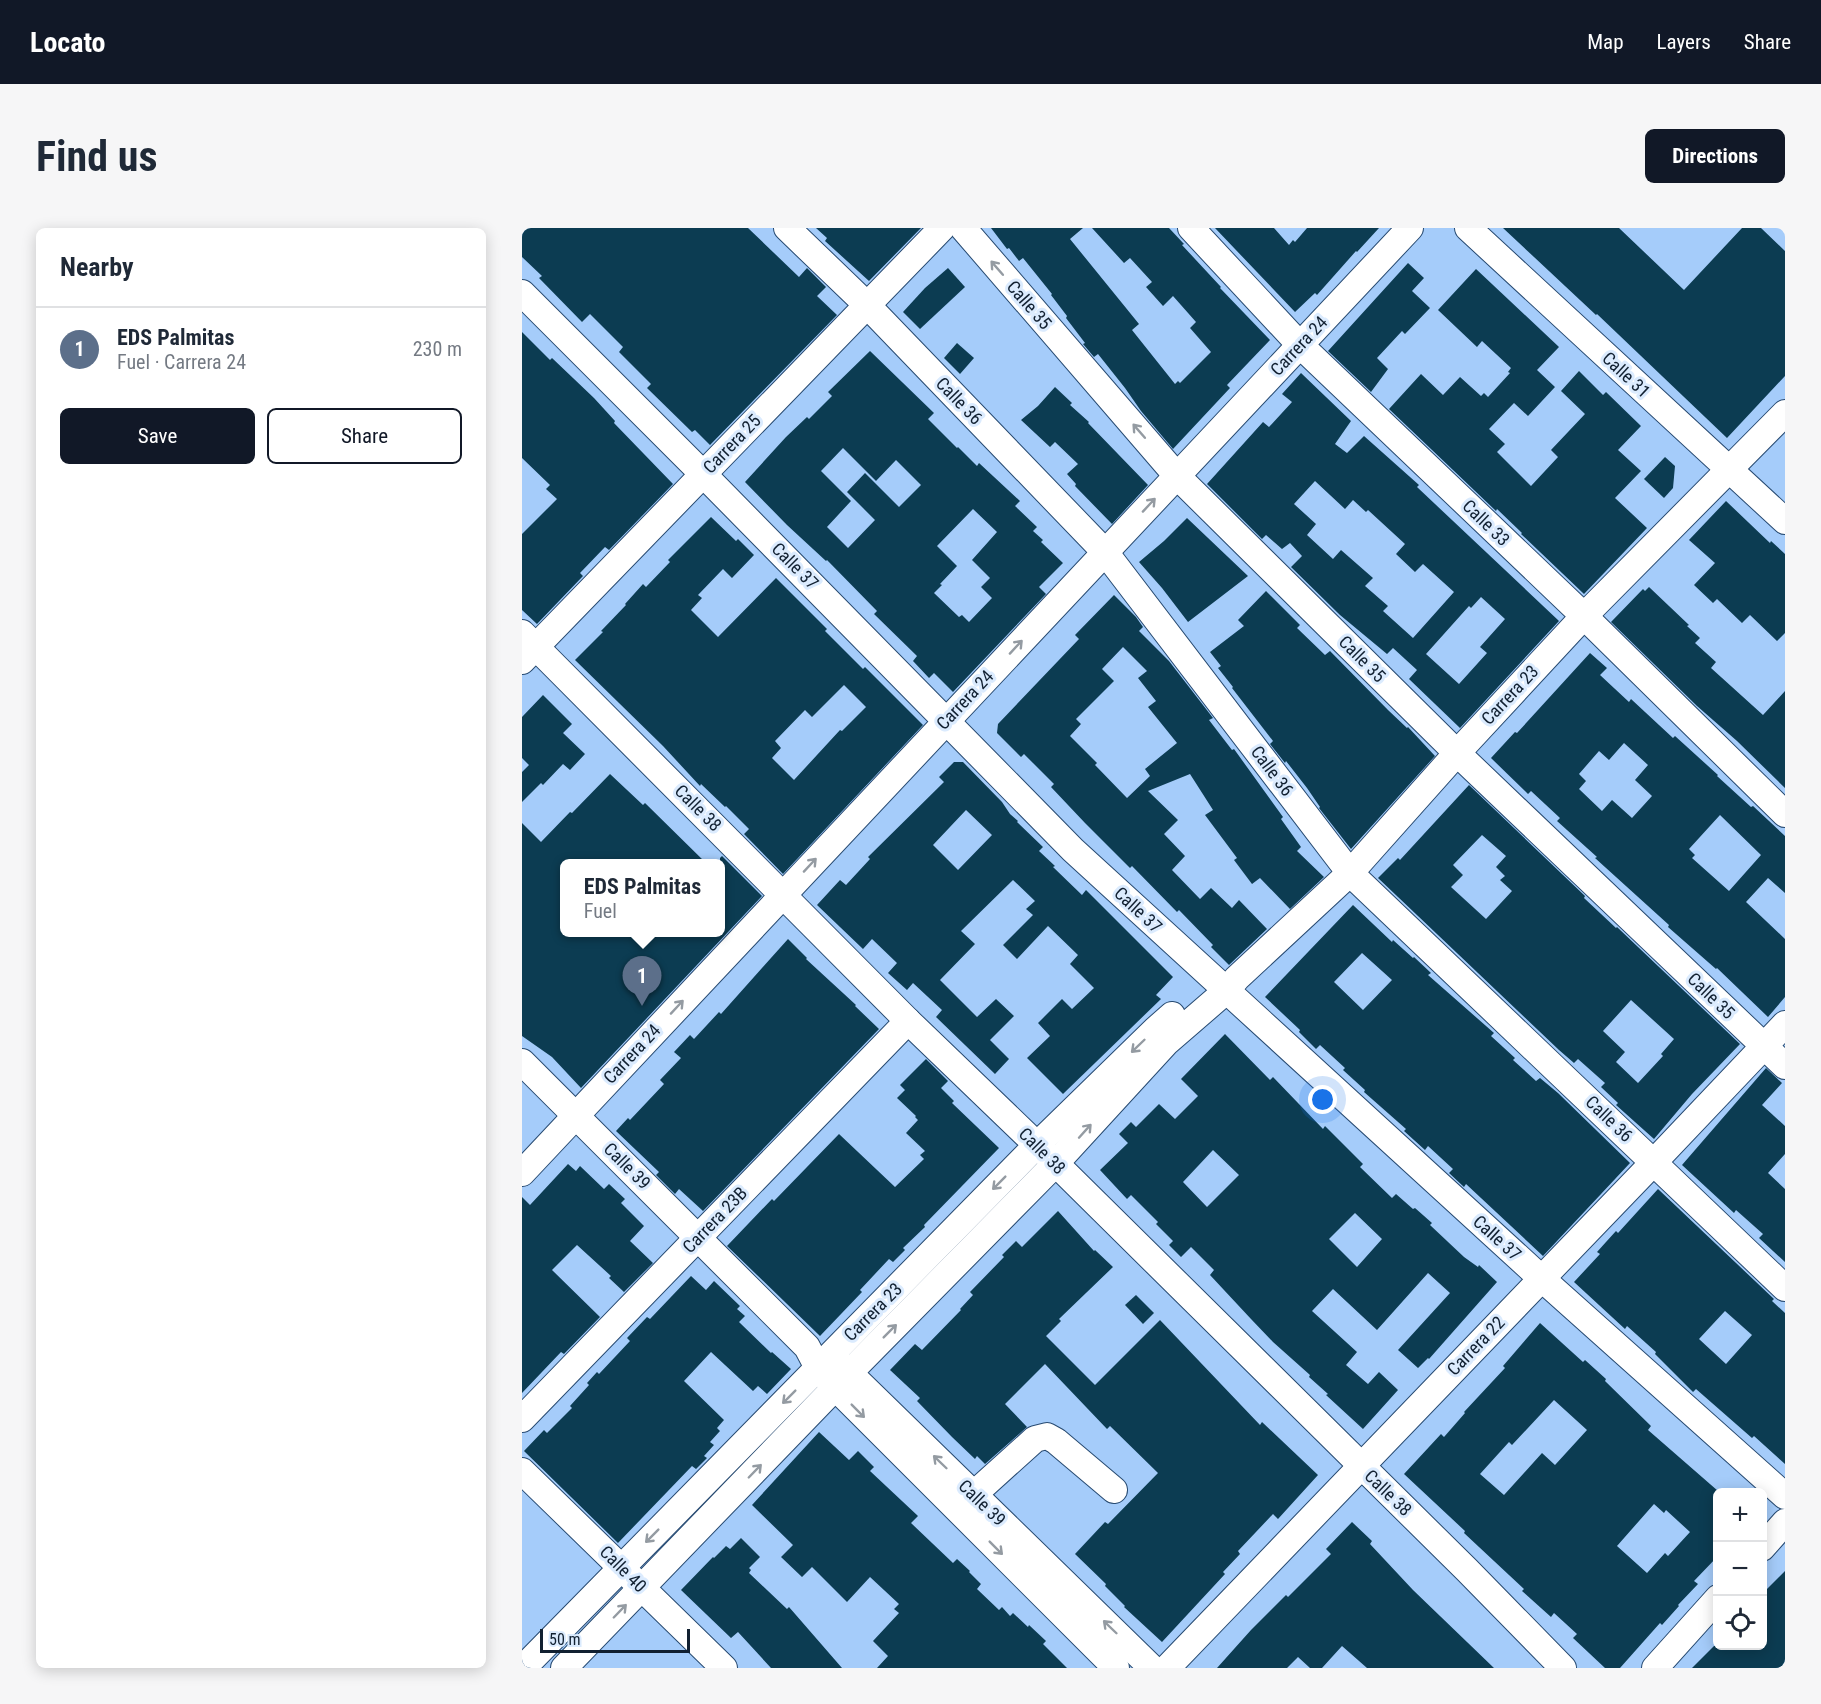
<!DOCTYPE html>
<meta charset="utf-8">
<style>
:root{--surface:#fff;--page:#f6f6f7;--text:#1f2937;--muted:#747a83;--line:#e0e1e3;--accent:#111827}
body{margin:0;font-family:"Roboto Condensed",sans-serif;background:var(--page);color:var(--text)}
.controls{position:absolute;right:18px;bottom:18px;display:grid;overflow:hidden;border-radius:9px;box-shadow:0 3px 15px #0003}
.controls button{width:54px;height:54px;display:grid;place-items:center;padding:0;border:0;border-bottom:2px solid var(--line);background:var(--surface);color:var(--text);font:30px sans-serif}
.scale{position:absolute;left:18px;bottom:15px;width:150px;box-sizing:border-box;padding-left:6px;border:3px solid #112031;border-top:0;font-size:16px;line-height:21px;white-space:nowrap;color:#112031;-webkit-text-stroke:4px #dbebfe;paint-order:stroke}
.you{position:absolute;left:801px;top:872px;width:21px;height:21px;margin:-15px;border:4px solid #fff;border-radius:50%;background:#1a73e8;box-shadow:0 0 0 9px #1a73e833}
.badge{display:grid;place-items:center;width:39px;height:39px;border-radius:50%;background:var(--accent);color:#fff;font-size:20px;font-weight:700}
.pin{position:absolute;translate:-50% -50px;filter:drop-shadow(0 2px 3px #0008)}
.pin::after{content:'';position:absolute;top:32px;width:21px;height:18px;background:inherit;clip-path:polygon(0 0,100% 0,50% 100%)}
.popup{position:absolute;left:38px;top:631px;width:165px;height:78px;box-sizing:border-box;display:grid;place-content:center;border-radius:9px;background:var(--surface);filter:drop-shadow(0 2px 4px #0005);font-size:20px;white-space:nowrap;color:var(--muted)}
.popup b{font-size:22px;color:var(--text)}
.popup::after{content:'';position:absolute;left:50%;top:100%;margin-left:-12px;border:12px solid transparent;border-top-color:var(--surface)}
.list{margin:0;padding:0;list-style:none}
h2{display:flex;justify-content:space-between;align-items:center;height:78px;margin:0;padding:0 24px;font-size:26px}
h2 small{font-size:20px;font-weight:400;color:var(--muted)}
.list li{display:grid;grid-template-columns:39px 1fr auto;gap:18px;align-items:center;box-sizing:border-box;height:84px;padding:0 24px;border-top:2px solid var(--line)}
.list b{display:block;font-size:22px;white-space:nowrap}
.list p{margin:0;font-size:20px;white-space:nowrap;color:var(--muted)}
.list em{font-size:20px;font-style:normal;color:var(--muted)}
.actions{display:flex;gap:12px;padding:18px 24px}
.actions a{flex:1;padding:14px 0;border:2px solid var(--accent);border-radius:9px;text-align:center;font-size:21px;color:var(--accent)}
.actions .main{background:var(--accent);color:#fff}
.icon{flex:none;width:33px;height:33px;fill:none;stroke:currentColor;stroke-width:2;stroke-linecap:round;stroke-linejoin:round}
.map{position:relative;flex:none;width:1263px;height:1440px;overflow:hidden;border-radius:9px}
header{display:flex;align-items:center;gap:36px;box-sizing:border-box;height:84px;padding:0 30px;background:var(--accent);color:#fff}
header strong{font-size:28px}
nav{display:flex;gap:33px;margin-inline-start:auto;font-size:21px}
.intro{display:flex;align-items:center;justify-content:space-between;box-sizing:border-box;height:144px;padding:0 36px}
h1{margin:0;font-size:42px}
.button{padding:15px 27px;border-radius:9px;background:var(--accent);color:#fff;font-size:21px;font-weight:700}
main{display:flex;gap:36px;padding:0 36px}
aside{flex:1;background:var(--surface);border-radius:9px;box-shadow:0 3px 15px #0003}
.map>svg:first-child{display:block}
.building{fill:#0c3c52;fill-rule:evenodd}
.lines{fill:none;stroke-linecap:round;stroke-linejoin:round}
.minor-casing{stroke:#274a71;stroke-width:28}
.minor{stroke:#fff;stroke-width:26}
.oneway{stroke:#949ba2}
.labels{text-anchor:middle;stroke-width:6;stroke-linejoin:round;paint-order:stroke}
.street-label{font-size:18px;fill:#112031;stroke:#dbebfe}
</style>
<header>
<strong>Locato</strong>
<nav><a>Map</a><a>Layers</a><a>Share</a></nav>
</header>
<div class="intro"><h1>Find us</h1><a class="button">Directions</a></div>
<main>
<aside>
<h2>Nearby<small></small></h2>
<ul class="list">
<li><span class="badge" style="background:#5c6f8a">1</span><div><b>EDS Palmitas</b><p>Fuel · Carrera 24</p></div><em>230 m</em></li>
</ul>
<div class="actions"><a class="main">Save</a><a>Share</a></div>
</aside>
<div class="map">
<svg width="1263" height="1440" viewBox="0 0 1263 1440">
<rect width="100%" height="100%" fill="#a5ccfa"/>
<g class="building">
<path d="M0,0H226L277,49L285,40L304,59L295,68L315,87L188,217L173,202L170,204L125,160L129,156L97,124L101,119L68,86L60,94L17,50L20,48L0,29Z"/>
<path d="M294,0H399L347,53L303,13L305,10Z"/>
<path d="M469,0H561L548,11L617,96L610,102L653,156L656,153L658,155L689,124L668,100L674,94L651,68L641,78L624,59L630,54L608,30L602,35L570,0H647L662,16L660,17L699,59L698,60L748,112L705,157L708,160L651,221L619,183L603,160L576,126L572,129L561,116L563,115L544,90L545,88L529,67L530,66L501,30L497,33L487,20L485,21Z"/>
<path d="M693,0H752L767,17L771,12L773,14L785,0H857L835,24L834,23L795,67L793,65L773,84Z"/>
<path d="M981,0H1097L1162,62L1220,0H1239L1263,23V148L1205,210L1075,86L1074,87Z"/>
<path d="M886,35L902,50L890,63L908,80L883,106L880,103L855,130L866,141L849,164L806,123Z"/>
<path d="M426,40L443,59L398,101L381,84L403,60Z"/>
<path d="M954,41L1037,119L1015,142L1033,159L1006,188L992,175L967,201L983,216L975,224L1009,258L1036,229L1029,222L1063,186L1039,163L1057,143L1081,167L1084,164L1119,198L1096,222L1119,243L1093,270L1125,300L1062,366L999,306L1000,305L975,281L974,283L867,181L899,146L921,167L938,149L959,168L962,165L966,169L988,145L986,144L989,140L960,113L955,119L916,82Z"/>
<path d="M0,104L28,132L30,130L72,170L93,193L92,195L151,256L87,322L83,319L58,345L61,348L15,396L0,382V306L35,271L24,261L28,257L0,230Z"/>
<path d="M435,115L452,130L438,146L422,130Z"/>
<path d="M348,123L412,185L406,191L435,220L436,219L455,238L457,235L498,273L493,278L515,299L511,303L521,312L519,314L541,335L517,359L524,366L431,464L412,445L407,450L391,433L395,428L352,386L355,383L305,332L304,333L265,297L223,254L264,209L285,189L287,191L310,168L306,164ZM321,220L354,253L374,232L399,257L377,279L343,245L325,264L353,292L326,320L305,299L329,273L299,243ZM451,281L475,304L450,332L468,350L459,359L470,370L447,394L440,387L437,389L412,365L420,357L418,356L435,338L415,318Z"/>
<path d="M779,145L829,193L813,216L825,225L842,208L897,257L895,259L1037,393L938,500L887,451L895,442L871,420L865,426L818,387L769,339L780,328L768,315L760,321L744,307L740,311L685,256L741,194L747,199L770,174L760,166ZM793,253L823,281L831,272L844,284L846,282L883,316L874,326L893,344L901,336L932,364L891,410L861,383L866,378L843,358L851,350L819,322L811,331L785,307L794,296L772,276ZM959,369L983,391L958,419L965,425L937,456L904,426L947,378L949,380Z"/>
<path d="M533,159L550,175L548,177L567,194L566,195L626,257L590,296L553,258L554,256L545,246L556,236L533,214L528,219L499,192L516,178Z"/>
<path d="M1143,229L1153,238L1151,260L1142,270L1122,251Z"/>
<path d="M1204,273L1248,315L1249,313L1263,326V405L1255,413L1228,387L1220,395L1195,371L1191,375L1172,357L1193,335L1167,312Z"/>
<path d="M189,289L214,313L216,311L232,327L210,350L201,341L176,367L180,370L169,382L196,409L254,350L305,401L303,403L341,441L343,439L401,497L261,646L222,606L227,601L204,578L203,579L179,556L178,558L141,518L53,432L81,404L79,403L104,377L103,376L121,356L124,359L148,334L146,332ZM322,457L344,479L320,503L318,502L272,552L250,530L259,520L253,513L283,482L290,489Z"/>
<path d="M665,290L726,348L666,394L640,360L617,334L642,313Z"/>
<path d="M1127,359L1167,397L1165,398L1178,410L1173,415L1194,434L1189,440L1241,487L1263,463V560L1215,513L1175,478L1089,394L1121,361L1123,363Z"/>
<path d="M744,363L778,397L775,400L803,427L808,423L866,482L885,500L886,499L913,528L829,621L797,580L798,579L785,560L764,533L763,535L748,516L751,513L710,460L711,459L696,440L699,438L688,424L722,398L716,392Z"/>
<path d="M592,367L614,389L621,399L617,403L647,433L691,490L687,492L710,522L712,521L761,589L759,591L779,619L775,623L802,649L768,681L738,650L730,656L712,632L715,630L683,587L691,582L668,546L626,563L656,592L642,606L663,628L650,642L678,671L689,660L710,680L717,672L745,701L707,737L689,719L691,717L657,682L655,684L610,638L608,640L563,595L529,559L532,556L502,526L499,529L475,505L476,496L557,411L553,407ZM601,419L625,443L616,450L634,473L626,479L655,515L623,541L628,548L605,570L573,537L575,535L548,508L559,496L554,491L592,453L580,441Z"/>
<path d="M1068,425L1085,440L1078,447L1107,474L1109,471L1151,510L1153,508L1196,547L1195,548L1229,579L1231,578L1263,608V665L1246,650L1224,674L1263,711V769L1246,789L1195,740L1194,741L1146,699L1147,697L1073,630L1075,629L1035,593L1038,590L1009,563L1006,566L969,530L993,504L995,505ZM1102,515L1126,537L1113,552L1130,568L1110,590L1090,572L1080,583L1057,561L1064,553L1057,546L1077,523L1087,532ZM1198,587L1239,627L1207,663L1170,630L1173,627L1167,621Z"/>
<path d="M21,467L50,496L41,505L63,526L48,542L41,536L21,557L19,555L0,574V544L7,537L0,530V489Z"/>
<path d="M432,534H441L480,574L488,586L496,593L495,594L521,619L517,623L533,638L531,639L560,667L564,662L651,749L634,767L639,771L541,866L505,830L528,808L516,795L540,771L550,781L572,760L548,736L556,727L526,698L495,731L481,717L511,687L504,681L513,673L491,652L439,703L453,716L418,752L455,789L474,771L492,788L468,812L487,831L473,846L414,789L420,782L391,755L385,762L366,745L375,735L350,711L341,721L295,677L318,652L324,657L348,631L346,629L422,554L417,549ZM444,582L470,607L436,642L411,617Z"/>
<path d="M88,546L121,577L123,575L185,636H42V705H198V630L200,628L240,668L59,860L30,829L0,808V595L19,614L48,584L50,585Z"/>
<path d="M947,557L1063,668L1062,670L1094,700L1095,699L1218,816L1170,866L1132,911L1094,877L1096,875L1079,859L1083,855L1056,831L1052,835L1037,822L856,650L876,630L878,632ZM960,607L984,628L974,639L983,648L978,652L990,663L964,691L929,659L941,647L931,637ZM1109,772L1152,811L1139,826L1141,828L1116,855L1094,834L1103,824L1081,803Z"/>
<path d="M831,677L870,714L871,712L891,730L892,729L909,745L906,747L972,805L969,808L993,830L991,832L1014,853L1018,850L1036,865L1108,935L1021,1028L944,956L942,959L927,945L931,941L906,918L903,922L882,903L884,901L842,864L843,862L821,842L823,840L798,817L794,821L777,804L778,802L743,769ZM840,725L870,752L841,782L812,754Z"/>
<path d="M266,711L285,730L284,731L334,777L333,778L357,801L181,983L157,961L153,966L134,947L137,944L94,903L106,890L108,892L142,856L138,852L159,830L152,824L168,807L172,811L197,784L199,786Z"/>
<path d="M703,806L748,852L751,849L801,901L803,898L841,936L838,939L870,970L874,966L891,981L893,980L910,995L908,997L942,1029L956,1039L957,1037L975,1054L907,1131L906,1130L896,1140L876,1122L928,1065L906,1045L855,1102L811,1061L790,1083L835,1124L824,1137L846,1156L857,1144L876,1162L841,1201L804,1167L806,1166L787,1149L788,1147L751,1114L729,1091L688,1047L692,1042L669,1019L659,1029L647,1017L651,1013L634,996L636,994L609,967L605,971L578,942L606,915L597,906L609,894L614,899L637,876L653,891L676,868L659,851ZM691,922L717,947L685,979L661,954ZM833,985L860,1011L835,1039L807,1011Z"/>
<path d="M404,831L426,853L419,860L432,873L430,875L477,920L402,997L403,999L381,1020L383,1022L371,1034L367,1031L338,1062L340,1064L298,1108L205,1018L250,971L252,973L317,906L373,959L402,931L398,927L403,923L384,905L396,892L393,889L394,888L375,870L383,862L378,857Z"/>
<path d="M1244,840L1260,855L1240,877L1263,898V926L1246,945L1263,961V1034L1237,1010L1241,1006L1214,982L1212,985L1160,937Z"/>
<path d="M46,936L54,943L58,938L82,961L87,956L103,971L99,975L122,998L108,1013L131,1035L102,1064L87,1050L89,1048L55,1017L30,1042L78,1089L42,1126L39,1124L0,1165V969L8,977Z"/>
<path d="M1136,961L1252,1071L1250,1073L1263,1085V1236L1232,1208L1230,1210L1174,1161L1171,1164L1133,1126L1134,1124L1105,1098L1103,1101L1052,1054L1078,1026L1075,1024L1084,1014L1094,1003L1096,1005ZM1203,1083L1230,1107L1204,1136L1177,1111Z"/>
<path d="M536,983L572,1023L573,1022L591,1039L537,1091L539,1093L524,1108L573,1157L638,1092L738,1197L740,1194L796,1247L756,1291L751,1286L716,1323L718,1326L701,1344L703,1346L640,1414L602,1379L603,1378L583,1358L584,1356L553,1326L583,1294L586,1296L636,1245L588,1198L585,1201L523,1136L483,1176L505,1199L463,1236L455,1228L453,1231L430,1209L395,1173L398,1170L368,1142L393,1116L400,1122L439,1082L438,1081L451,1067L448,1064L482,1029L480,1027L494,1013L500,1019Z"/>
<path d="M169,1048L184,1062L192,1053L218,1078L215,1081L223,1088L217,1094L249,1125L250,1124L269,1141L245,1166L236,1158L231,1163L189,1124L162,1153L202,1192L195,1200L198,1203L188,1214L192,1217L182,1228L185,1230L174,1241L170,1238L96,1315L2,1223L22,1202L25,1205L50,1180L48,1178L67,1157L65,1155L75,1144L77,1146L108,1113L105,1110L125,1089L128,1091Z"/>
<path d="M614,1067L632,1085L621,1096L603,1077Z"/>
<path d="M1018,1095L1061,1134L1063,1132L1084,1151L1083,1153L1129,1198L1126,1202L1196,1263V1328L1172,1353L1176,1356L1156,1377L1157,1378L1140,1397L1138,1395L1098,1440H1083L1051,1410L1055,1406L1032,1385L1029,1389L1000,1363L1002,1361L942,1305L943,1303L882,1246L919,1206L922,1209L943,1185L942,1184L983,1140L981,1138ZM1032,1172L1065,1202L1033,1237L1020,1225L982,1267L958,1246L987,1214L990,1217ZM1132,1276L1142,1285L1144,1282L1168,1304L1146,1328L1143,1325L1125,1345L1095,1318Z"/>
<path d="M297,1204L327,1232L336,1223L352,1239L348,1243L396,1288L389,1295L431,1335L435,1331L448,1343L447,1344L459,1356L455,1361L477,1382L480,1379L488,1388L491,1385L506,1399L507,1397L524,1413L521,1416L545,1440H355L366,1428L351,1413L377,1385L372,1381L377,1376L348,1349L325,1374L290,1339L280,1349L259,1329L271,1317L230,1277Z"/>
<path d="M830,1294L850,1313L848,1316L891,1362L972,1440H845L820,1418L800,1440H788L776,1429L765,1440H695L729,1402L764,1367L766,1369L809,1326L804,1321Z"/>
<path d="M219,1310L238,1329L227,1340L229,1342L227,1345L265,1381L267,1379L320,1440H249L216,1404L209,1410L159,1362L191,1329L192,1330L204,1318L208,1321Z"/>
<path d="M1263,1343V1440H1170L1192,1418H1240V1366Z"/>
</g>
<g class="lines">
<g class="minor-casing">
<g id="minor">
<path d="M265,0L345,77L583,324L828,645L1263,1060"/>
<path d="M441,0L655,248L935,525L1263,838"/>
<path d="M669,0L778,117L1062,388L1263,586"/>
<path d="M946,0L1263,293"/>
<path d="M0,65L181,246L551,622L1019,1050L1263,1268"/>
<path d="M0,405L386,793L515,917L945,1342L1041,1440"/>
<path d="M0,433L420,0"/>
<path d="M0,834L285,1119L296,1140L313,1159L594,1440"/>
<path d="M0,945L888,0"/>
<path d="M314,1132L630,1440"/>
<path d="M0,1191L386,793"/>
<path d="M0,1243L202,1440"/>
<path d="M451,1267L513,1211L525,1208L534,1213L592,1262"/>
<path d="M1240,1320L1263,1294"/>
<path d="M1,1440L515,917L633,802L650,787"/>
<path d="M42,1440L327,1145L533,936L644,815L704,763L715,750L828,645L935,525L1062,388L1263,185"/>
<path d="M645,1440L1132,934L1263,796"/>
<path d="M1133,1440L1196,1370"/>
</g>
</g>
<use href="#minor" class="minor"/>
</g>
<defs><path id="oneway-shaft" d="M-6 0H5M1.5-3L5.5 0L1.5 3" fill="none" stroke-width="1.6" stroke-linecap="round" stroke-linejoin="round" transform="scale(1.5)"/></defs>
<g class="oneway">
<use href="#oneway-shaft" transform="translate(475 40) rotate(-131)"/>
<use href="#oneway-shaft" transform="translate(617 203) rotate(-131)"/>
<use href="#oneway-shaft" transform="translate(627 277) rotate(-47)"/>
<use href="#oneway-shaft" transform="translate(494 419) rotate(-47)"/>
<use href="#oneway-shaft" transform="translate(288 637) rotate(-47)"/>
<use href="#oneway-shaft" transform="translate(155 779) rotate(-47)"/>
<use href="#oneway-shaft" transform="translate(616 818) rotate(136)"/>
<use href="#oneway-shaft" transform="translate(563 903) rotate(-48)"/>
<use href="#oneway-shaft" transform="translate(477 955) rotate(135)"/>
<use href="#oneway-shaft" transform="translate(368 1103) rotate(-45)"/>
<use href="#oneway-shaft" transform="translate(267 1169) rotate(135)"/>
<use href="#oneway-shaft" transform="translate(336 1183) rotate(45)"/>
<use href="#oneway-shaft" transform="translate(418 1234) rotate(-136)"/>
<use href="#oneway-shaft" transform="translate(233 1243) rotate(-46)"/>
<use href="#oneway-shaft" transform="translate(130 1308) rotate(135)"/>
<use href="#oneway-shaft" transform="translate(474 1320) rotate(45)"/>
<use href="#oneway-shaft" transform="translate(98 1383) rotate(-46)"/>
<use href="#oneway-shaft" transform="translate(588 1399) rotate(-136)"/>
</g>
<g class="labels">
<g class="street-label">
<text transform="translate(507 77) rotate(49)" y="6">Calle 35</text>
<text transform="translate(777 118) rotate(-47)" y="6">Carrera 24</text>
<text transform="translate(1104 147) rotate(43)" y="6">Calle 31</text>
<text transform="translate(437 173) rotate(46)" y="6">Calle 36</text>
<text transform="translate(210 216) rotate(-46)" y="6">Carrera 25</text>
<text transform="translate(964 295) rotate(44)" y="6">Calle 33</text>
<text transform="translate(273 338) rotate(45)" y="6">Calle 37</text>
<text transform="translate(840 431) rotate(45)" y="6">Calle 35</text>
<text transform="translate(988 467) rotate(-47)" y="6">Carrera 23</text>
<text transform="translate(443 472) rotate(-47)" y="6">Carrera 24</text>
<text transform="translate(750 543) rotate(53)" y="6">Calle 36</text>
<text transform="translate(176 580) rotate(45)" y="6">Calle 38</text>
<text transform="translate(616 682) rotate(43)" y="6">Calle 37</text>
<text transform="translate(1189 768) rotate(44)" y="6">Calle 35</text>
<text transform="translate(110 826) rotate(-47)" y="6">Carrera 24</text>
<text transform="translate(1087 891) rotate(44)" y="6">Calle 36</text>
<text transform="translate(520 923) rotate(45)" y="6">Calle 38</text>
<text transform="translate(105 938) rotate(45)" y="6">Calle 39</text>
<text transform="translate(193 992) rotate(-46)" y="6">Carrera 23B</text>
<text transform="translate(975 1010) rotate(42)" y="6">Calle 37</text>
<text transform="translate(351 1084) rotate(-45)" y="6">Carrera 23</text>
<text transform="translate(954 1118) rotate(-46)" y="6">Carrera 22</text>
<text transform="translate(866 1265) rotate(44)" y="6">Calle 38</text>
<text transform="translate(460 1275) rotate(44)" y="6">Calle 39</text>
<text transform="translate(101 1341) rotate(45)" y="6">Calle 40</text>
</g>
</g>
</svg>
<div class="controls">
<button>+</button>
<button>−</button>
<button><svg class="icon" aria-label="locate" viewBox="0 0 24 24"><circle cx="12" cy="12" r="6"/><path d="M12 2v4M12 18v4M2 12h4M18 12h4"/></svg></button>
</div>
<div class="scale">50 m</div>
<div class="you"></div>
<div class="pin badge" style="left:120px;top:778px;background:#5c6f8a">1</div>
<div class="popup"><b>EDS Palmitas</b>Fuel</div>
</div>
</main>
